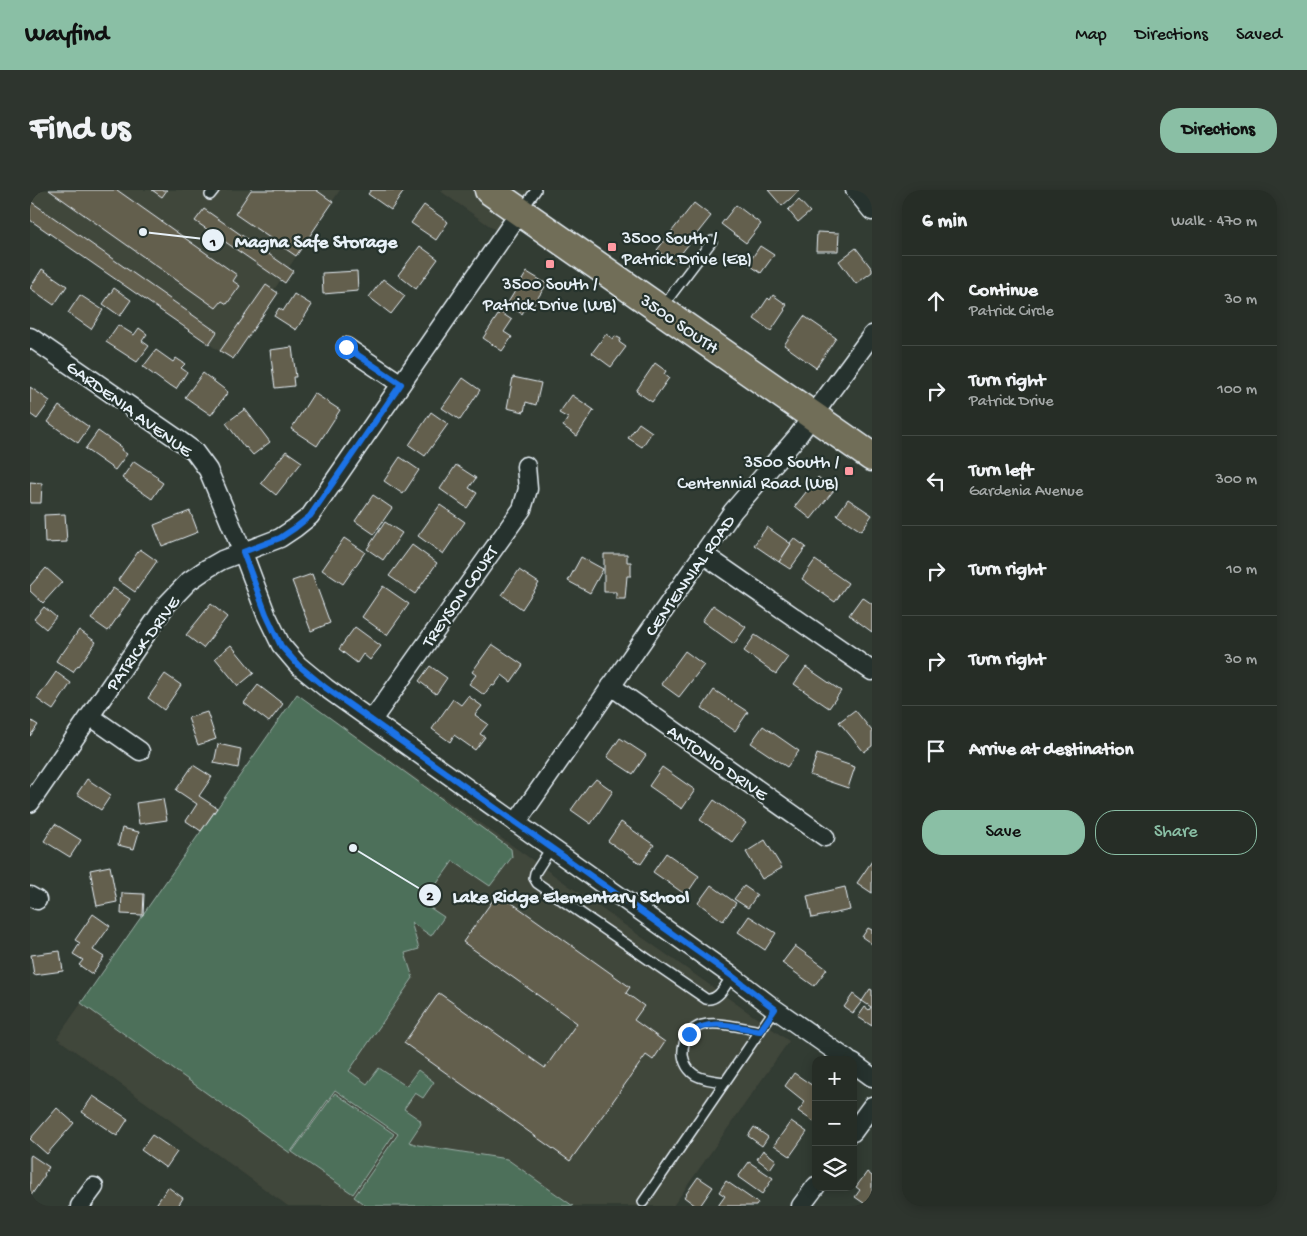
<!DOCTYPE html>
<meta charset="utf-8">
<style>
:root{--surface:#262d26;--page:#2e352e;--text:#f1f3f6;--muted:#a4a8a7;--line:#424943;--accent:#8abfa5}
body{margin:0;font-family:"Gochi Hand",sans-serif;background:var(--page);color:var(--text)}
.controls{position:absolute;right:15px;bottom:15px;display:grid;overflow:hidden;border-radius:10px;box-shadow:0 2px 12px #0003}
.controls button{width:45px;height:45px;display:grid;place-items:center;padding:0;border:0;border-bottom:1px solid var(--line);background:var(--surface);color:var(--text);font:25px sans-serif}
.stop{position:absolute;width:15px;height:15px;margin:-11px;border:4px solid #1a73e8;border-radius:50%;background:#fff}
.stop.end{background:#1a73e8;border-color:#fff;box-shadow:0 1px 5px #0008}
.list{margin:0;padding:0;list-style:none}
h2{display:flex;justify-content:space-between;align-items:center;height:65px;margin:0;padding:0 20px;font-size:21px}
h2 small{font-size:16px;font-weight:400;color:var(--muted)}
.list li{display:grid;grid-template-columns:32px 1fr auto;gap:15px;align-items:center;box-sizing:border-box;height:90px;padding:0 20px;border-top:1px solid var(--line)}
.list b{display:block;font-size:19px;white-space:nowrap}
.list p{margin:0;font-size:16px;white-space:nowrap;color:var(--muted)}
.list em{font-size:16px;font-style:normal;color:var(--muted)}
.actions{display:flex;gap:10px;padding:15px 20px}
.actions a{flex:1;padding:11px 0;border:1px solid var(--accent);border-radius:20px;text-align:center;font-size:18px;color:var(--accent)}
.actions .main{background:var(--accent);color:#111}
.icon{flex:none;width:28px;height:28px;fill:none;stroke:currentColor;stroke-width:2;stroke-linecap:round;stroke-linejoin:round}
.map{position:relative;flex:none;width:842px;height:1016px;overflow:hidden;border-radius:20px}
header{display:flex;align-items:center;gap:30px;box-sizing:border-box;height:70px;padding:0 25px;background:var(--accent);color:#111}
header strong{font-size:24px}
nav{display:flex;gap:28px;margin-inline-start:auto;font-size:18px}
.intro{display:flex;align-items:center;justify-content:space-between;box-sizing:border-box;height:120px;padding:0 30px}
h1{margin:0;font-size:35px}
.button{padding:12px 22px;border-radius:20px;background:var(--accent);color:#111;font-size:18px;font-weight:700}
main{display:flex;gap:30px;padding:0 30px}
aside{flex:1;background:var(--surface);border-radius:20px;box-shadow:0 2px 12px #0003}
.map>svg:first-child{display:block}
.built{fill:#41463b}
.green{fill:#4e705a;stroke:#9bb0a9}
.building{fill:#645e4d;stroke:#e8f1f8}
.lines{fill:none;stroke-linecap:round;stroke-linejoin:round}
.service-casing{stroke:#e8f1f8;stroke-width:12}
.minor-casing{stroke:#e8f1f8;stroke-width:21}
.primary-casing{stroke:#e8f1f8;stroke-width:31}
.service{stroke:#26332d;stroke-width:9}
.minor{stroke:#26332d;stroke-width:18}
.primary{stroke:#716e59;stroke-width:28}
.route{stroke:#1a73e8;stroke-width:6}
.poi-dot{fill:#ff9aa2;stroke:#26332d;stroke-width:2}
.labels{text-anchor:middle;stroke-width:4.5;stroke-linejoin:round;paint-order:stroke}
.poi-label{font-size:18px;fill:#e8f1f8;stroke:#26332d;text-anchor:start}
.street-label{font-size:18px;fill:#e8f1f8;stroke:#26332d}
.leader{fill:none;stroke:#e8f1f8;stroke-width:2}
.callout-dot{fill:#e8f1f8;stroke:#26332d;stroke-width:2}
.mark-label{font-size:15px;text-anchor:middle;font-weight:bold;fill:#111}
.callout-label{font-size:19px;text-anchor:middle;font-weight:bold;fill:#e8f1f8;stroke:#26332d;stroke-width:4.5;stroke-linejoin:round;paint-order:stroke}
</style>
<header>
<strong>Wayfind</strong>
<nav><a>Map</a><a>Directions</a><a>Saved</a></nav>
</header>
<div class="intro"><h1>Find us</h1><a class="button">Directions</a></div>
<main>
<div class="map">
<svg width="842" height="1016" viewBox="0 0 842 1016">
<rect width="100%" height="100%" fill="#323c33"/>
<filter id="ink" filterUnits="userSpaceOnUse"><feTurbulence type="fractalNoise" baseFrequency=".02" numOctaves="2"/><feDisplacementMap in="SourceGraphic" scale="10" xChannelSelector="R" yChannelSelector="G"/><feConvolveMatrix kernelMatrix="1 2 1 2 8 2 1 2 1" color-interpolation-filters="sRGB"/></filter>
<g filter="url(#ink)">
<g class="built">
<path d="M0,0H310L199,168L0,28Z"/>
<path d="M409,0H512L478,49Z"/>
<path d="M267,504L759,851L643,1016H258L27,848Z"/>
</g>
<g class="green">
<path d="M267,504L481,659L482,667L460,696L423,671L393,713L414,727L401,746L381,732L389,759L375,763L383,788L319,881L337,894L349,878L376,896L388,880L404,892L393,908L385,903L374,919L390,930L391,934L379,952L388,955L477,969L543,1016H336L324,1007L368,944L305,900L260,963L51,813Z"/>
<path d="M305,903L364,944L323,1004L262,962Z"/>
</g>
<g class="building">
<path d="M19,0H87L207,85L203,91L210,96L197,114L192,111L186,118Z"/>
<path d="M122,0H137L132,7Z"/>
<path d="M221,0H286L303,12L266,66L205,24Z"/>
<path d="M341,0H372L374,1L361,20L338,4Z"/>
<path d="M738,0H768L769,1L752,16Z"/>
<path d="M769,10L780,22L768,32L758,20Z"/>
<path d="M0,11L187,142L179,154L0,30Z"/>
<path d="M664,13L681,26L643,74L627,60Z"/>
<path d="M394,15L418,32L406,50L381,33Z"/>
<path d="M706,15L731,34L716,53L691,34Z"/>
<path d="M174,19L263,81L255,93L165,31Z"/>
<path d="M787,42L809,43L808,61H786Z"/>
<path d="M390,56L408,69L386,99L368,85Z"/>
<path d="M730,56L744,65L731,83L718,74Z"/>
<path d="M826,58L842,79V82L826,94L809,71Z"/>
<path d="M12,79L37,96L24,115L0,98Z"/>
<path d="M327,81L328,101L293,104L292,83Z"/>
<path d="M497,82L517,94L501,118L497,115L492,124L477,114Z"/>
<path d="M353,89L375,106L361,124L339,107Z"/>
<path d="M236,95L248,103L203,169L190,161Z"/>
<path d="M84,98L101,110L90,126L73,114Z"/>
<path d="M264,104L282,115L266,140L244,126L249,118L253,121Z"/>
<path d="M50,105L73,120L61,139L38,123Z"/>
<path d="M743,105L757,115L754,119L755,120L741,141L724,129L738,108L740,110Z"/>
<path d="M470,122L482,130L474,142L482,147L472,161L453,148Z"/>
<path d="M774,126L806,148L786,178L754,155Z"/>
<path d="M88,135L104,145L109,138L117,144L112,151L119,156L107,172L76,152Z"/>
<path d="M576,144L583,149L585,146L591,149L589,152L596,157L581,177L562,163Z"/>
<path d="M262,157L266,187H263L264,196L245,198L240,160Z"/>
<path d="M126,160L143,172L146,168L155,174L151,178L157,182L146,199L140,195L139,196L113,177Z"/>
<path d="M625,173L636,181L634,184L639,188L622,212L606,201Z"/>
<path d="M173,183L198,202L181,225L155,207Z"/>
<path d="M483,187L511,193L506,215L496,212L494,222L477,218Z"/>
<path d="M433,188L450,200L430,230L412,218Z"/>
<path d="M0,197L20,211L7,229L0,224Z"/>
<path d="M284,203L310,220L287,256L261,239Z"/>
<path d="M542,205L564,220L547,246L533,236L538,228L529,223Z"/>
<path d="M29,216L59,237L48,253L18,232Z"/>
<path d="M215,219L240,252L223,265L216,257L215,258L196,233Z"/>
<path d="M401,222L418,234L395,266L379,255Z"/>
<path d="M609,233L622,242L612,257L598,248Z"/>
<path d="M68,241L92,258L91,260L97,264L85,280L55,259Z"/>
<path d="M256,261L272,272L246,305L231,293Z"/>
<path d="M370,267L389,280L373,304L354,291Z"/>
<path d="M104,271L128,287L127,289L133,293L122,309L92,288Z"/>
<path d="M426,275L446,288L439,298L447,303L437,318L410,299Z"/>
<path d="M788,287L804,300L781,329L765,316Z"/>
<path d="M0,292L12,293L11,313H0Z"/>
<path d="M343,305L362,318L344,344L325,331Z"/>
<path d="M818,309L842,325L831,341L807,325Z"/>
<path d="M410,315L435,332L413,364L388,346Z"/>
<path d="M160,321L168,342L132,356L124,335Z"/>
<path d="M35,324L37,352L15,353L14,325Z"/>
<path d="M355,332L372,343L353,370L337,359Z"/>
<path d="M737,337L761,354L749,372L724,355Z"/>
<path d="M314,348L335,362L313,394L292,380Z"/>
<path d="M764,348L776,357L760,379L749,372L761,354L760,353Z"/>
<path d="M382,355L407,373L385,404L359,386Z"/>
<path d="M110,359L127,371L105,402L88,390Z"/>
<path d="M574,364H597V372H601V386H597L595,409H586V402H574Z"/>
<path d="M551,367L573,379L560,403L538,391Z"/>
<path d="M785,370L818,393L805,412L772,389Z"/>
<path d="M16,378L32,392L13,413L0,401V396Z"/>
<path d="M489,380L509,393L492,419L472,405Z"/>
<path d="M282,384L300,433L281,441L262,391Z"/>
<path d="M353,396L379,414L357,445L332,427Z"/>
<path d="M83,398L100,409L78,441L61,429Z"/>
<path d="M832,407L842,414V442L819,425Z"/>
<path d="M181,414L197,427L173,458L156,445Z"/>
<path d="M683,415L716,437L704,454L672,431Z"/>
<path d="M14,417L26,427L16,439L4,429Z"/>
<path d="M325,437L351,456L340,470L333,464L327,473L309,459Z"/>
<path d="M49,440L66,452L49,476L48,475L43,482L26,471L31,463L32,464Z"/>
<path d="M725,445L758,467L746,484L714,461Z"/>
<path d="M462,454L493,475L481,492L472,485L464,496L461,495L454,505L439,494L446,485L442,482Z"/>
<path d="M201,455L224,483L208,496L185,468Z"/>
<path d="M655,461L674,475L649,507L631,494Z"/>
<path d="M400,476L417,488L406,504L389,491Z"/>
<path d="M776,477L811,501L799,518L764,494Z"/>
<path d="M26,482L41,493L23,520L7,509Z"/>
<path d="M135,484L151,495L134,520L118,508Z"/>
<path d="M228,495L253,514L239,532L214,513Z"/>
<path d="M684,500L718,522L705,541L672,518Z"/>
<path d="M438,506L452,516L445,525L458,534L450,544L455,547L445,560L424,545L420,552L402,539L423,509L431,515Z"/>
<path d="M825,520L842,541V556L834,562L809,532Z"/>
<path d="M177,522L186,549L168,555L158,528Z"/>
<path d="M0,530L8,535L0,546Z"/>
<path d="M733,536L769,561L757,577L721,553Z"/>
<path d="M590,548L616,565L603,584L577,567Z"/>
<path d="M188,554L211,559L208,578L184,573Z"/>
<path d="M787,564L825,577L818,598L780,585Z"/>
<path d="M163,575L182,587L169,606L187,618L171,641L156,631L167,614L146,600Z"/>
<path d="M632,577L665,600L652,619L619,596Z"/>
<path d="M57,589L81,605L71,620L47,604Z"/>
<path d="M566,589L583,601L561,634L541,620L559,595L560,596Z"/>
<path d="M133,609L137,630L109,634L106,613Z"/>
<path d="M684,610L716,633L702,652L670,630Z"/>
<path d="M591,632L624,655L611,674L578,651Z"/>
<path d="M25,634L51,650L40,667L14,651Z"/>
<path d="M92,638L109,642L104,659L88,655Z"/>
<path d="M735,650L752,678L732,689L716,662Z"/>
<path d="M636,663L669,686L656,705L623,682Z"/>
<path d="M842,671V703L827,693Z"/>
<path d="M80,676L87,712L67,716L60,680Z"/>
<path d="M681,695L706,713L693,731L668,713Z"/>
<path d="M714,696L727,705L718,718L704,709Z"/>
<path d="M815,697L820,720L782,728L777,706Z"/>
<path d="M92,703L114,704L113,725L91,724Z"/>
<path d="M468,703L600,797L596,803L614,816L604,830L635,852L623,870L616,865L540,971L374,853L409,803L515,878L547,833L433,752Z"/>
<path d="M63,724L80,736L63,760L74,767L62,784L49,775L53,770L43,764L50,753L45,750Z"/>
<path d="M719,726L746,743L735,760L708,742Z"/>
<path d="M838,738L842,740V754L832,747Z"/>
<path d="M765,756L797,779L784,796L752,773Z"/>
<path d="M30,761L33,781L4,785L1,765Z"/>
<path d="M840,799L842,800V836L828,827L835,817L839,820L841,817L832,811Z"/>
<path d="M823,804L832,811L823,823L814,817Z"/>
<path d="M764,883L786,898V930L784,932L768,921L775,912L755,896Z"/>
<path d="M63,906L98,929L87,946L52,922Z"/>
<path d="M27,918L44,933L17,964L0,949Z"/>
<path d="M761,931L777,942L760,966L744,955Z"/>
<path d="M724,937L738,947L732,956L718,946Z"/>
<path d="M122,945L147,962L136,978L111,960Z"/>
<path d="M733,960L746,970L740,979L727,969Z"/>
<path d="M1,965L19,977L14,984L15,985L0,1007V967Z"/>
<path d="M719,972L743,988L732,1004L708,987Z"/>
<path d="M837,982L842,986V1010L838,1016L825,1007L830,1000L826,997Z"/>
<path d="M668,987L683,997L670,1016H666L654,1007Z"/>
<path d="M696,991L728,1013L726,1016H688L695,1006L689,1002Z"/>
<path d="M138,997L153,1008L148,1016H125Z"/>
</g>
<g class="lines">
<g class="service-casing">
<g id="service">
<path d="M180,5L184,0"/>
<path d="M492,20L506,0"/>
<path d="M632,117L682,51"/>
<path d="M521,658L505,683L504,688L507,693L676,809C689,811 695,795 702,786"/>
<path d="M695,892C685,891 674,890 665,885C646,872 650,842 672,835C688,831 714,838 730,841"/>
<path d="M613,1012L745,819"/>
</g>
</g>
<g class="minor-casing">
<g id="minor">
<path d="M825,0L842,21"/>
<path d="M0,147L146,248L164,261L178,280L213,363L236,424L251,455L268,475L296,498L702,786L745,819L818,870"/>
<path d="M316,157L371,194"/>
<path d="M673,364L842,481"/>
<path d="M581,496L795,647"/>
<path d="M60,526L110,561"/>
<path d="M342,530L492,319L498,299L496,276"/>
<path d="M0,613L136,415L159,391L178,378L192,370L250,348L265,338L280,326L490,22"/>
<path d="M486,633L703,321L767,247L842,145"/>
<path d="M0,706L7,710"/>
<path d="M823,873L842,887"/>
<path d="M823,942L842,916"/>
<path d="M50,1016L64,997"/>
<path d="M771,1016L786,996"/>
</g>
</g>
<g class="primary-casing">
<path id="primary" d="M459,0L842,267"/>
</g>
<use href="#service" class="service"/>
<use href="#minor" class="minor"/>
<use href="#primary" class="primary"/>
</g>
</g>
<g class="lines" filter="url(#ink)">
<path class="route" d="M316,157L371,194L280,326L265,338L250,348L213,362L236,424L251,456L268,475L296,498L702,786L745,819L730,841C707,837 678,827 659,844"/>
</g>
<g class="poi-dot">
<rect x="577" y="52" width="10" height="10" rx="2.5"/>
<rect x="515" y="69" width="10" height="10" rx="2.5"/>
<rect x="814" y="276" width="10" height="10" rx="2.5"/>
</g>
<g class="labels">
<g class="poi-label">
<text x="592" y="53">3500 South /<tspan x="592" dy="21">Patrick Drive (EB)</tspan></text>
<text x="520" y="99" text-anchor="middle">3500 South /<tspan x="520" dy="21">Patrick Drive (WB)</tspan></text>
<text x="809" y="277" text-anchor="end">3500 South /<tspan x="809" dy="21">Centennial Road (WB)</tspan></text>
</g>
<g class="street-label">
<text transform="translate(650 133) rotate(35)" y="6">3500 SOUTH</text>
<text transform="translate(100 218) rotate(36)" y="6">GARDENIA AVENUE</text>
<text transform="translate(659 385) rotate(-55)" y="6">CENTENNIAL ROAD</text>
<text transform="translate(429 406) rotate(-55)" y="6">TREYSON COURT</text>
<text transform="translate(112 453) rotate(-54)" y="6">PATRICK DRIVE</text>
<text transform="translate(688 572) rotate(35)" y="6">ANTONIO DRIVE</text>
</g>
</g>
<path class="leader" d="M113 42L183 50M323 658L400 705"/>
<g class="callout-dot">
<circle cx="113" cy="42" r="5"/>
<circle cx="323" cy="658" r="5"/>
<circle cx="183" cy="50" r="12"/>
<circle cx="400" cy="705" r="12"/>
</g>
<g class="mark-label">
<text x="183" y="56">1</text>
<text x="400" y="710">2</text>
</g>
<g class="callout-label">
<text x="286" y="57">Magna Safe Storage</text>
<text x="541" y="712">Lake Ridge Elementary School</text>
</g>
</svg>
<div class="controls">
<button>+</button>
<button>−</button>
<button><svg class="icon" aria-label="layers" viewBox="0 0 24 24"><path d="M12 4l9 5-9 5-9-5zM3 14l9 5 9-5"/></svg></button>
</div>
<div class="stop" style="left:316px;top:157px"></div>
<div class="stop end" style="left:659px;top:844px"></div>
</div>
<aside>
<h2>6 min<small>Walk · 470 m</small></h2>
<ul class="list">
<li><svg class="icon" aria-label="ahead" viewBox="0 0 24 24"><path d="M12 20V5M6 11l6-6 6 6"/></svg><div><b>Continue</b><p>Patrick Circle</p></div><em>30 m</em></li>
<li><svg class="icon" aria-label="right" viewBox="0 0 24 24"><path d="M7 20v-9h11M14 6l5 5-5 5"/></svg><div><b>Turn right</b><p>Patrick Drive</p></div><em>100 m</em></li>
<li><svg class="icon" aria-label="left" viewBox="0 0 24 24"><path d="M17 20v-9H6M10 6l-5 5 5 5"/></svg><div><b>Turn left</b><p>Gardenia Avenue</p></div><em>300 m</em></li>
<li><svg class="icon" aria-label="right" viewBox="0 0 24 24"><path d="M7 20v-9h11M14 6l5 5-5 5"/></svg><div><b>Turn right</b></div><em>10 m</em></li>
<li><svg class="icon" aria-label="right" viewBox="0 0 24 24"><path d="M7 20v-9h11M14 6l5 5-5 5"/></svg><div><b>Turn right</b></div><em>30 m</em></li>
<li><svg class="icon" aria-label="arrive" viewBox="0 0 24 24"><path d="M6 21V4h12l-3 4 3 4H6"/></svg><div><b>Arrive at destination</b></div></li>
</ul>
<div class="actions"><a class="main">Save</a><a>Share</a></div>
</aside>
</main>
